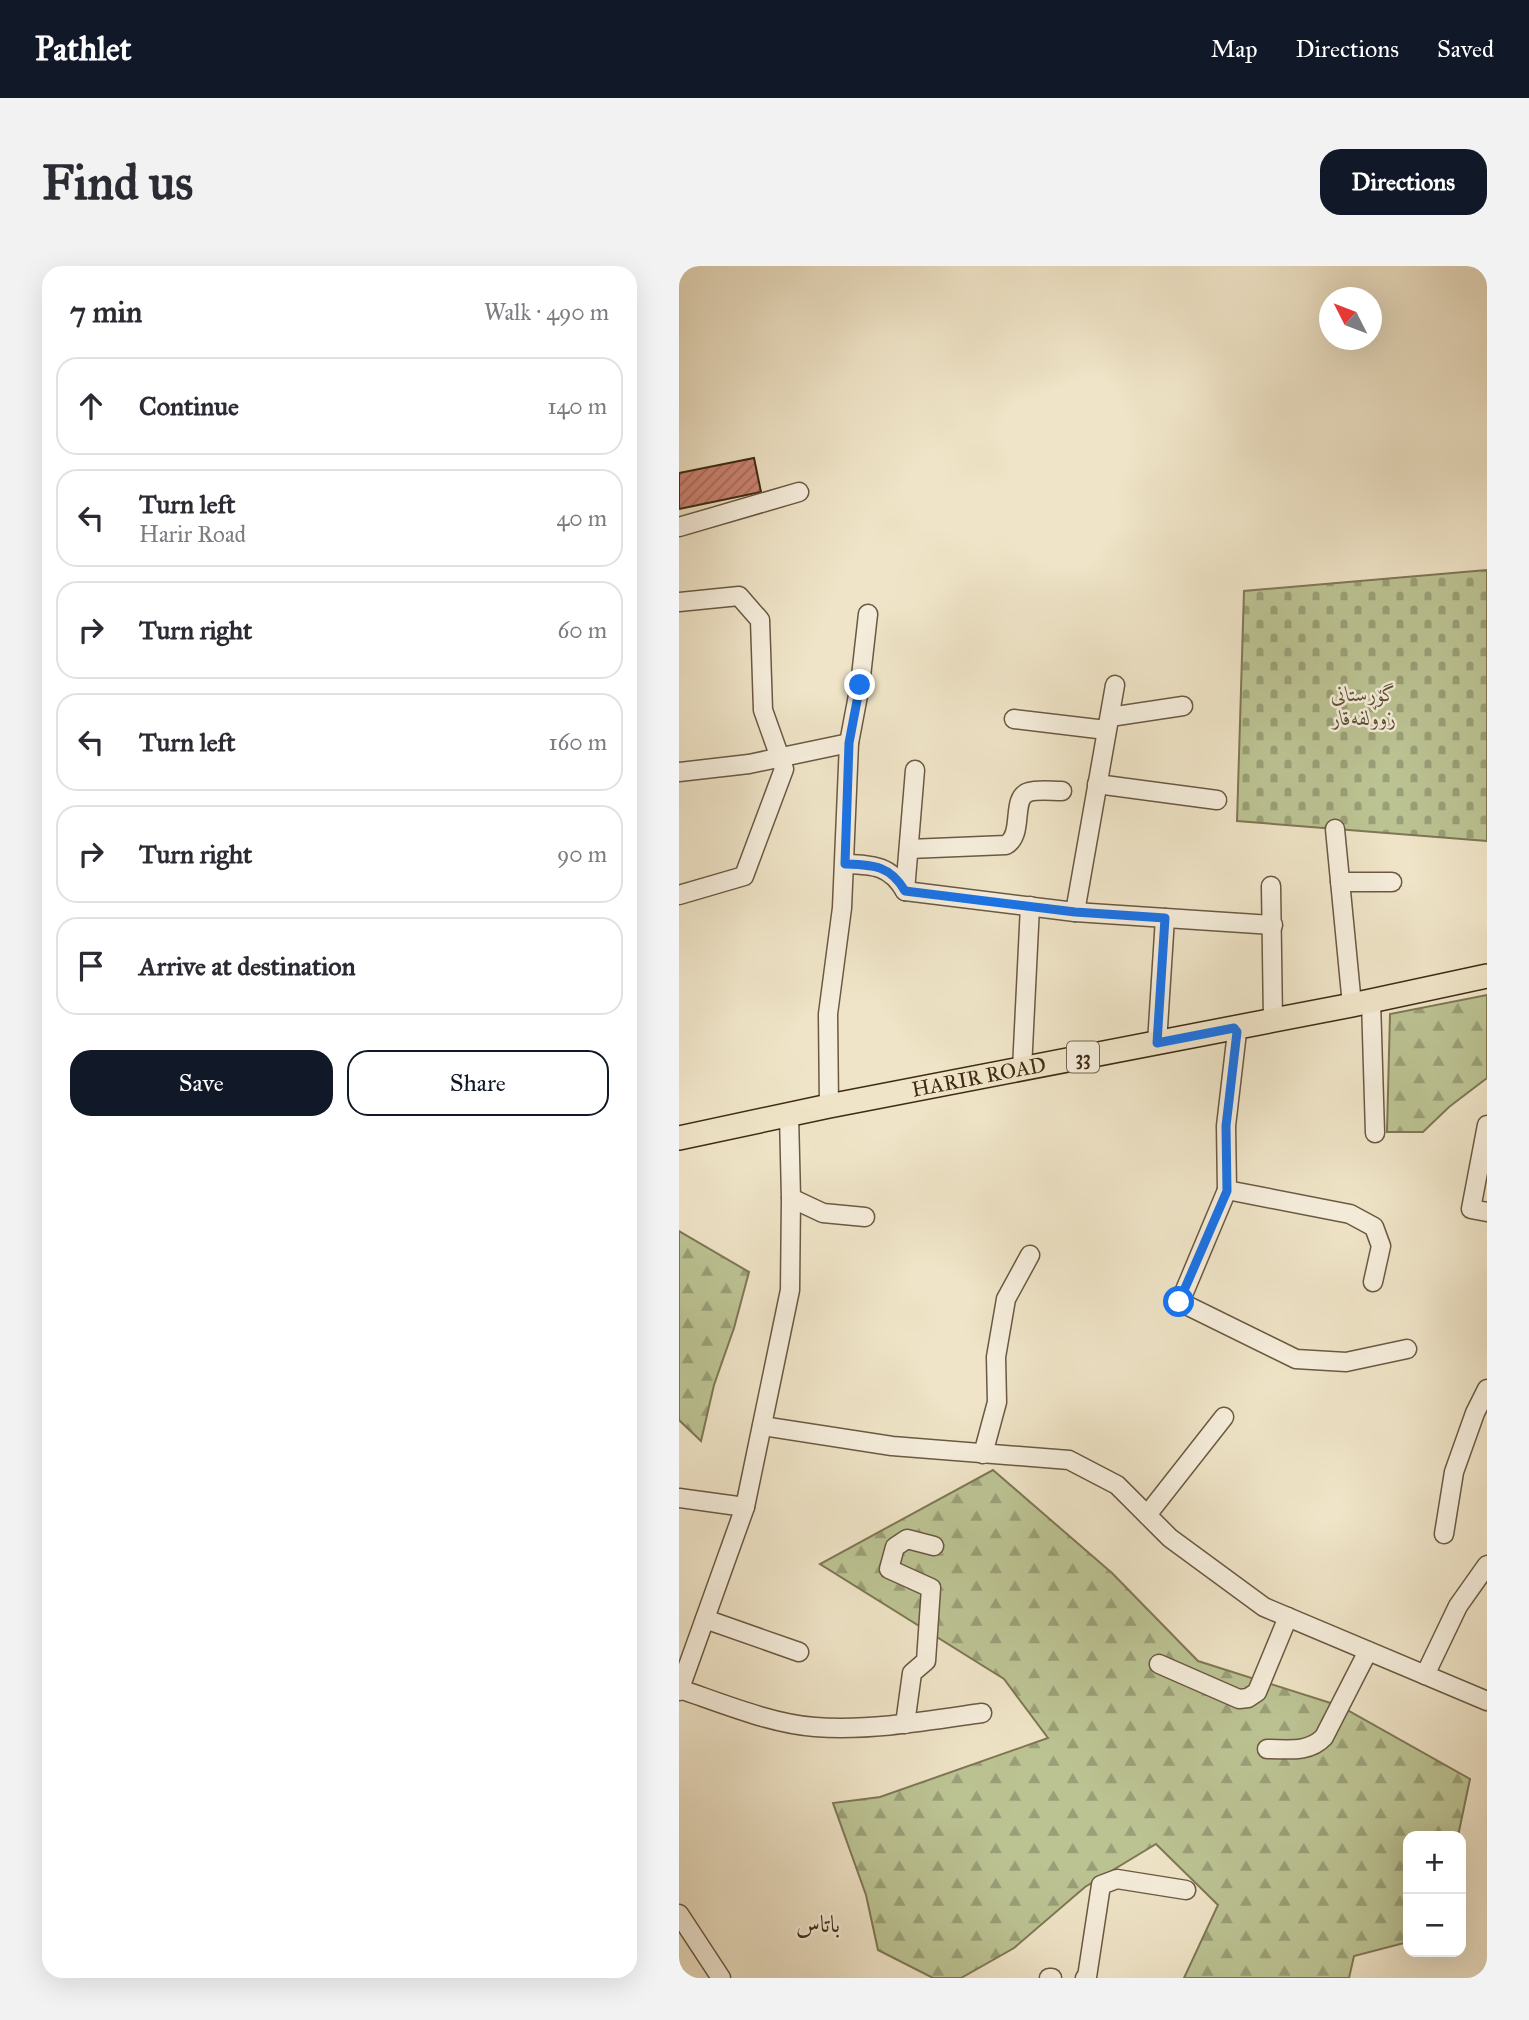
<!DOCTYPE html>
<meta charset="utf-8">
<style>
:root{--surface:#fff;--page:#f2f2f3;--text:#2b2b33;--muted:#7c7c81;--line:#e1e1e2;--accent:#111827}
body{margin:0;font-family:"IM FELL Great Primer",Amiri,serif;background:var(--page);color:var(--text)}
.controls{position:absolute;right:21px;bottom:21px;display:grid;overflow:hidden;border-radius:14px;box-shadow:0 7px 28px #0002}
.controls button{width:63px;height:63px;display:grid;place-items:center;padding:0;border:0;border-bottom:2px solid var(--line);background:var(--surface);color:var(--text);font:35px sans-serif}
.compass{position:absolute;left:640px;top:21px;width:63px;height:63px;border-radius:50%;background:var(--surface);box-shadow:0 7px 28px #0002;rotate:312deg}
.stop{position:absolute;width:21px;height:21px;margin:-16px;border:5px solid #1a73e8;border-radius:50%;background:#fff}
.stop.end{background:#1a73e8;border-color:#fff;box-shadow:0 2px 7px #0008}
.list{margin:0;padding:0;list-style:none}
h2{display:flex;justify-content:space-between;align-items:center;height:91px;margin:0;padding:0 28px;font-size:30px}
h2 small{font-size:23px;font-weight:400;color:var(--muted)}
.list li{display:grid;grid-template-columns:46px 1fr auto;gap:21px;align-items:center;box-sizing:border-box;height:98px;margin:0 14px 14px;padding:0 14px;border:2px solid var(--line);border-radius:21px}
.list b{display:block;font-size:26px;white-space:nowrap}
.list p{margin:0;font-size:23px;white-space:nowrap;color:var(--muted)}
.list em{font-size:23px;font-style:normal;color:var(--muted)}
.actions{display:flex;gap:14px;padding:21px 28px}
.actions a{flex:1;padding:16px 0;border:2px solid var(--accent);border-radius:21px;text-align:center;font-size:24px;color:var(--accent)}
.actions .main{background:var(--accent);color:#fff}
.icon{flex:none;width:38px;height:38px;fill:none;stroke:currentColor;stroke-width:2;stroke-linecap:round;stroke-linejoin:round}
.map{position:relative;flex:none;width:808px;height:1712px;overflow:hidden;border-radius:21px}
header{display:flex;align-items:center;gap:42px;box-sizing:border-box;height:98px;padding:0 35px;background:var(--accent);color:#fff}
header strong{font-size:33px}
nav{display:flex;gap:38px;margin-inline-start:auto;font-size:24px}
.intro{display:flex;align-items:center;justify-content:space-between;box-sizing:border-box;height:168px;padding:0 42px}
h1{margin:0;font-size:49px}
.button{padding:18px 32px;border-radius:21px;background:var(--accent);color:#fff;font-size:24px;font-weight:700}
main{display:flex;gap:42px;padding:0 42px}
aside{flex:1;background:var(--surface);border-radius:21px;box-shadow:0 7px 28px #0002}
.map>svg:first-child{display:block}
.forest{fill:url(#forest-firs);stroke:#7e7754;stroke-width:2}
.cemetery{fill:url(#cemetery-stones);stroke:#7e7754;stroke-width:2}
.building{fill:url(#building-hatch);stroke:#3f2b15;stroke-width:2}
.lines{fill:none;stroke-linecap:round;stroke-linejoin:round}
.minor-casing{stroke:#6b5942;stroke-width:21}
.major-casing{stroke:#3f2b15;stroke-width:26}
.minor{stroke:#f5eddb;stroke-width:18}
.major{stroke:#efe4c7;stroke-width:23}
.route{stroke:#1a73e8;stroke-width:9}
.labels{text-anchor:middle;stroke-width:5;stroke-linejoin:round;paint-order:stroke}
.shield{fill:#f5eddb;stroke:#766550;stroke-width:2}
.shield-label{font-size:19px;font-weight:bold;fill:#3f2b15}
.park-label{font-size:21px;font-style:italic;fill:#5e5134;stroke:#f5eddb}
.street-label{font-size:21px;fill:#3f2b15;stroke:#f5eddb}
.quarter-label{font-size:24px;fill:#3f2b15;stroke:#f5eddb}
</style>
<header>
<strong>Pathlet</strong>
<nav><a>Map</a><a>Directions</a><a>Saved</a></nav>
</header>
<div class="intro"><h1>Find us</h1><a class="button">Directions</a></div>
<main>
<aside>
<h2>7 min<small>Walk · 490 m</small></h2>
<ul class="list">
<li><svg class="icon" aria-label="ahead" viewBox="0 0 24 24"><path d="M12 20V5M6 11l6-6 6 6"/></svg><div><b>Continue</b></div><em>140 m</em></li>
<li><svg class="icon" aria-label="left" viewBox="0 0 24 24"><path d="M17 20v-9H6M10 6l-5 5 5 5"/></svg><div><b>Turn left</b><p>Harir Road</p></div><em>40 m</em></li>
<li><svg class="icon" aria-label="right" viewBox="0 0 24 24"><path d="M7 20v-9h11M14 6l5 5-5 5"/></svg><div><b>Turn right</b></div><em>60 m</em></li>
<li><svg class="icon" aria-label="left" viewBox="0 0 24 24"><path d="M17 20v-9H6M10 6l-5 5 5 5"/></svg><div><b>Turn left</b></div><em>160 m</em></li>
<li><svg class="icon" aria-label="right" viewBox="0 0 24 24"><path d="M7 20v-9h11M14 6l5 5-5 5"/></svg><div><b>Turn right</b></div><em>90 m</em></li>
<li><svg class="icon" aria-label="arrive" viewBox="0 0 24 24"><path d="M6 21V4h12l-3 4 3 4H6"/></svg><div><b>Arrive at destination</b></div></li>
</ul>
<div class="actions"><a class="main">Save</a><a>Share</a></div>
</aside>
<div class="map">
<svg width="808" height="1712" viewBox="0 0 808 1712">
<defs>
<pattern id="forest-firs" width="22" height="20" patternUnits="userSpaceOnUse" patternTransform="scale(1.75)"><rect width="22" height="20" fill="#bcc393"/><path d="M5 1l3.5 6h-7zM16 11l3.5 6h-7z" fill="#9a9f77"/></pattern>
<pattern id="cemetery-stones" width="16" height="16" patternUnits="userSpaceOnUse" patternTransform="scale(1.75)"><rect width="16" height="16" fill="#bcc393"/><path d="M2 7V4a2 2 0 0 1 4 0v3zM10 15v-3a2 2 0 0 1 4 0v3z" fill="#9a9f77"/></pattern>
<pattern id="building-hatch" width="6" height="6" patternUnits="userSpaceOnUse" patternTransform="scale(1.75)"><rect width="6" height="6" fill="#cb8472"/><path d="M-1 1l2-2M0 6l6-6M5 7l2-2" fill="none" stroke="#a66c5c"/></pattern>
</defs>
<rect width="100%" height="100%" fill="#efe4c7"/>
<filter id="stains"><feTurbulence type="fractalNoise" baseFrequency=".00286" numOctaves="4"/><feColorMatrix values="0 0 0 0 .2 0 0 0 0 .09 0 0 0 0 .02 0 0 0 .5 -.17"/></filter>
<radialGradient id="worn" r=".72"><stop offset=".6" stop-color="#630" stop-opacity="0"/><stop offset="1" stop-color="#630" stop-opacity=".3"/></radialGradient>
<g class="forest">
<path d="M808,729V812L770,841L744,866H708L711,748Z"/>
<path d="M0,965L70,1006L55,1062L35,1119L22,1175L0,1154Z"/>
<path d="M314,1204L433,1307L519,1395L661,1440L791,1513L779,1570H729V1676L675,1690L670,1712H505L539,1639L477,1578L406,1621L335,1682L282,1712H254L199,1684L187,1629L154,1537L201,1531L369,1472L325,1413L141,1298Z"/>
</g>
<path class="cemetery" d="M808,304V575L558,555L565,325Z"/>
<path class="building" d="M75,192L82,226L0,243V207Z"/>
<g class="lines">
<g class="minor-casing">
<g id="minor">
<path d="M0,261L120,226"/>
<path d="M0,336L60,330L81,354L84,444L105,503L65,610L0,629"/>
<path d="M431,451L504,440"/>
<path d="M335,453L427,464"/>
<path d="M0,506L70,498L170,477"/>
<path d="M418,518L538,534"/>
<path d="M656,563L673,739"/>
<path d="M230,583L327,579C346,568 331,531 350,526C359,523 373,525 383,525"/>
<path d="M166,598C194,599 211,599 226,625"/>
<path d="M661,616H713"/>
<path d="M592,620L594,755"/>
<path d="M226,625L396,646L594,659"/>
<path d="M226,625L236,504"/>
<path d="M396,646L436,419"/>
<path d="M692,735L696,867"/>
<path d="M555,762L558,766L547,860L548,924L671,948L695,961L702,980L694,1016"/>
<path d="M478,777L486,652"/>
<path d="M343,803L351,640"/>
<path d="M150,840L149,748L163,642L170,477L181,419L189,348"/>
<path d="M808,859L792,943L808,946"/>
<path d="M548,924L501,1036L617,1093L667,1096L728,1083"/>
<path d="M112,932L144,947L186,951"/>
<path d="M83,1160L213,1180L390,1194L438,1219L491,1272L585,1341L808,1435"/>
<path d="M304,1188L318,1136L317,1091L327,1033L351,989"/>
<path d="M0,1232L66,1241"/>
<path d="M468,1249L545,1151"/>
<path d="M765,1268L775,1206L796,1147L808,1123"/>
<path d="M26,1353L120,1386"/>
<path d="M480,1398L560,1433L569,1432L578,1426L609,1351"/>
<path d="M746,1409L779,1340L808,1299"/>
<path d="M1,1423C42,1437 93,1458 136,1461C191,1465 248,1455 303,1447"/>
<path d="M0,1425L66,1241L111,1024L112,932L110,849"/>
<path d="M226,1458L233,1407L247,1395L252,1322L210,1303L216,1281L228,1273L255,1280"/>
<path d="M588,1483C609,1483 630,1487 645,1471L689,1385"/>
<path d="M0,1648L42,1712"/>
<path d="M370,1712H373"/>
<path d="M406,1712L408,1711L422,1619L438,1613L507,1624"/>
</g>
</g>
<g class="major-casing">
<g id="major">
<path id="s1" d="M0,872L150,840L673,739L808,710"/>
</g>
</g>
<use href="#minor" class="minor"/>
<use href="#major" class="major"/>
</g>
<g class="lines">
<path class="route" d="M181,419L170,477L166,598C194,599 211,599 226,625L396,646L486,652L478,777L555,762L558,766L547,860L548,925L500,1036"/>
</g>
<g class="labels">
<rect class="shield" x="388" y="775.5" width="32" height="31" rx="5"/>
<g class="shield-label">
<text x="404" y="798">33</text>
</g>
<g class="park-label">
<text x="685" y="435">گۆڕستانی<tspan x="685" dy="24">زوولفەقار</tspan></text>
</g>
<g class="street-label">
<text dy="7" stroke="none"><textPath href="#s1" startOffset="306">HARIR ROAD</textPath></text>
</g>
<g class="quarter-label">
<text x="139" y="1666">باتاس</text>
</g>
</g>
<rect width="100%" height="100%" filter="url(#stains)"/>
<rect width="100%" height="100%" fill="url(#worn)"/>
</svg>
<div class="controls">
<button>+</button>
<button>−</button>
</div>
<svg class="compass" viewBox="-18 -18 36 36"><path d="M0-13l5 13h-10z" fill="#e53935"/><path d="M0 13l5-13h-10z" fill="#7c7c81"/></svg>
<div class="stop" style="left:500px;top:1036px"></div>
<div class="stop end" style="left:181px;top:419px"></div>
</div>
</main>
